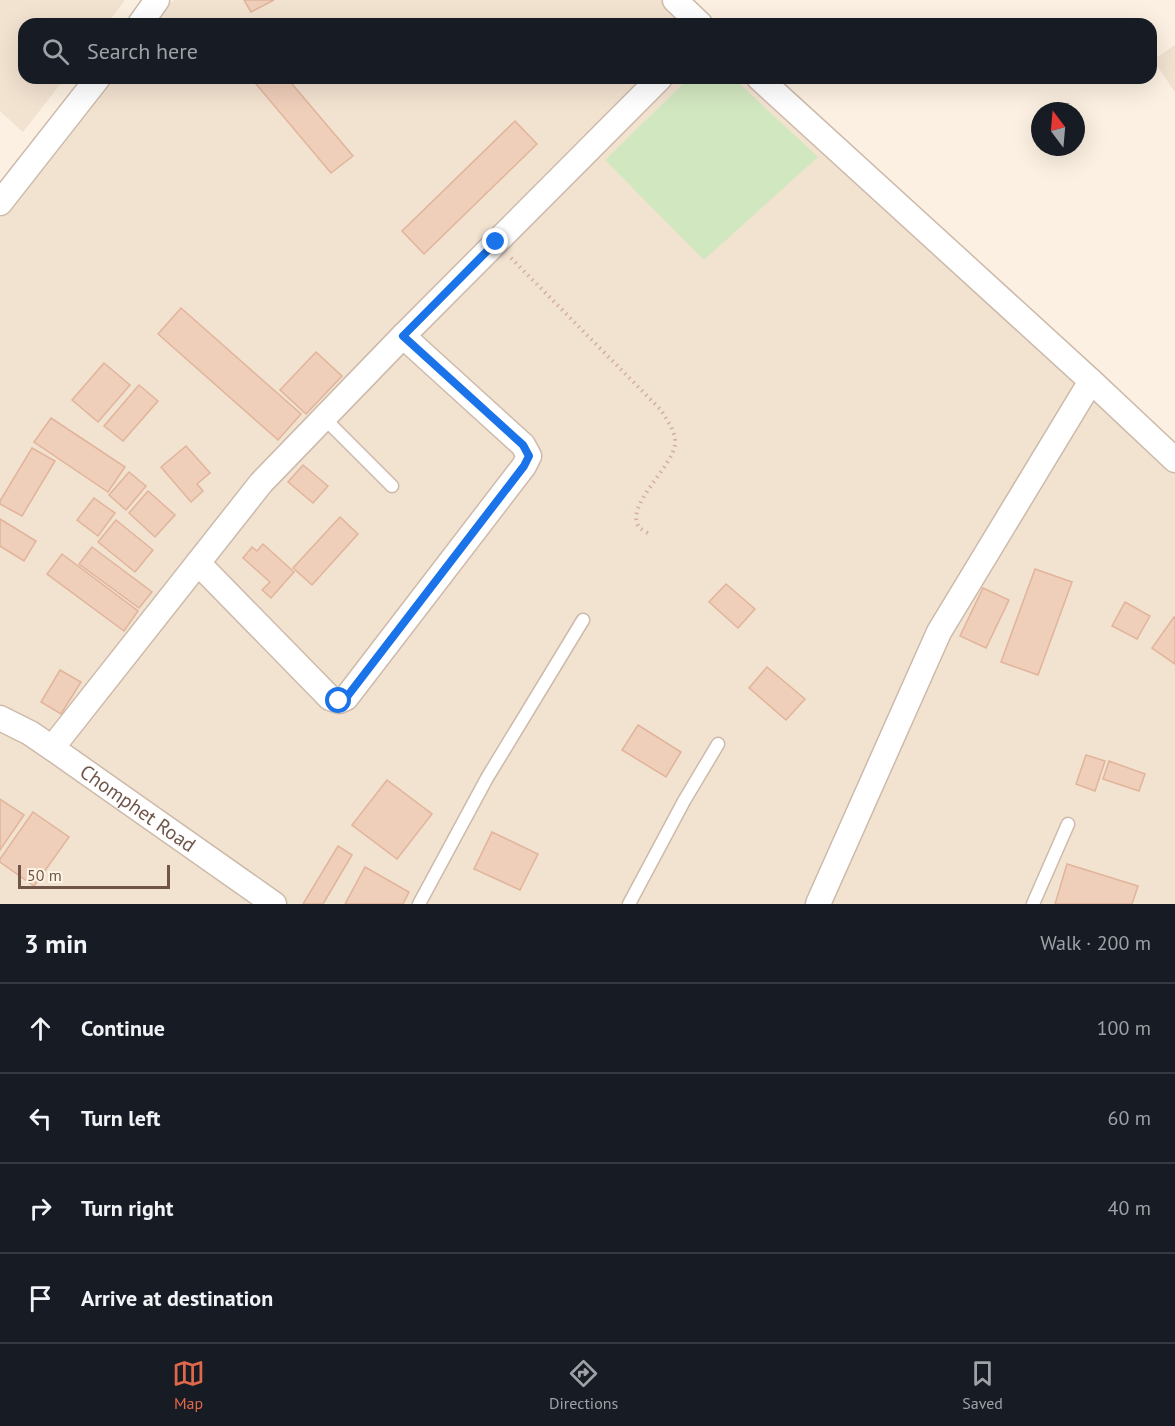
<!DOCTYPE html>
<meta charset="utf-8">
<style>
:root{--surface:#171b24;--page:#20242c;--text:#f1f3f6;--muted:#9ea1a6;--line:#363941;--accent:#e0684a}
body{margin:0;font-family:"PT Sans",sans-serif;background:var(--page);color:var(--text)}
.compass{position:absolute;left:1031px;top:102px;width:54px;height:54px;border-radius:50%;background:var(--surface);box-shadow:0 6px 24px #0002;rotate:344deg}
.scale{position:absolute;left:18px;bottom:15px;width:152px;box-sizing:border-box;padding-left:6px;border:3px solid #705649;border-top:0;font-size:16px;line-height:21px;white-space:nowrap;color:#705649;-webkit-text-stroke:4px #fef4e6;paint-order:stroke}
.stop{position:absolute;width:18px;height:18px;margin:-14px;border:4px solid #1a73e8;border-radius:50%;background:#fff}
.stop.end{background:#1a73e8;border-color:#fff;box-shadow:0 2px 6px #0008}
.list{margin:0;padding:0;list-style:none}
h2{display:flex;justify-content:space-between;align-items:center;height:78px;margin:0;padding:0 24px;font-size:26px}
h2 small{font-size:20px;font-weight:400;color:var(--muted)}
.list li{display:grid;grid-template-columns:39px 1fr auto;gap:18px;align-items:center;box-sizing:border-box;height:90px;padding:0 24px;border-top:2px solid var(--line)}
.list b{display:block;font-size:22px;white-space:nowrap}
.list em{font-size:20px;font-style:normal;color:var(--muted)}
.icon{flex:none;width:33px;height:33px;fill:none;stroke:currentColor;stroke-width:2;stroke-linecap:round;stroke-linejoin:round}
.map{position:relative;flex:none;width:1175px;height:904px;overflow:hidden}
.search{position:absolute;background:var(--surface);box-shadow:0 6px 24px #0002;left:18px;right:18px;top:18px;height:66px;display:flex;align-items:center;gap:15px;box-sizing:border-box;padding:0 21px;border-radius:18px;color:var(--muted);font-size:22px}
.sheet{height:438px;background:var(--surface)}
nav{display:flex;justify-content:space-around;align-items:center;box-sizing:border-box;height:84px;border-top:2px solid var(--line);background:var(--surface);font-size:16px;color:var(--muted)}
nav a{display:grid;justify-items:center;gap:3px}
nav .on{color:var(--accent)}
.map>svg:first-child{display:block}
.residential{fill:#f2e2d0}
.green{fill:#d1e7c0}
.building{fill:#efceba;stroke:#e1b49b;stroke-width:1.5}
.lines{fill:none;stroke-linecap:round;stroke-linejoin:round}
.service-casing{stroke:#cdbaab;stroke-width:15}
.minor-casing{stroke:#cdbaab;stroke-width:27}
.path{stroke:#d3b19d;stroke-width:4;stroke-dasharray:1.5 4.5;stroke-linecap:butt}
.service{stroke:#fff;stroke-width:12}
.minor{stroke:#fff;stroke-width:24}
.route{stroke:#1a73e8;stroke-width:8}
.labels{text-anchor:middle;stroke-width:6;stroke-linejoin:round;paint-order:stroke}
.street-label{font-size:20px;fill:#705649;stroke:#fef4e6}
</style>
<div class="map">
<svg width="1175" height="904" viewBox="0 0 1175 904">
<rect width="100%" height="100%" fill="#fbf0e1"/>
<g class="residential">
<path d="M0,0H125L107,24H24V78H65L23,132L0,111Z"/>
<path d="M175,0H669L695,24H142L150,13Z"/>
<path d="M1175,45V92L1153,60Z"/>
<path d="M102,78H753L1175,474V904H0V218Z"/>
</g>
<path class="green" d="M689,78H733L818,157L704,260L605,160Z"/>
<g class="building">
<path d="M244,0H274L251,12Z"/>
<path d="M251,78H287L353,156L331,173Z"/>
<path d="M515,121L537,144L424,254L402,231Z"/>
<path d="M181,308L301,414L278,440L158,334Z"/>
<path d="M316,352L342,376L306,414L280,390Z"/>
<path d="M104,363L130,385L98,422L72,400Z"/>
<path d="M139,385L158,401L123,441L104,426Z"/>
<path d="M51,418L125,467L108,492L34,442Z"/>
<path d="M186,446L210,473L197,484L203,491L191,502L161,467Z"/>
<path d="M32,448L55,461L22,516L0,504V501Z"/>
<path d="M303,465L328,486L313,503L288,482Z"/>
<path d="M129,472L146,486L126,510L109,495Z"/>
<path d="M148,491L175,515L155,537L129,513Z"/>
<path d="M94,498L115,513L98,536L77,520Z"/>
<path d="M340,517L358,534L312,585L293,568Z"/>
<path d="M0,519L36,541L24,561L0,546Z"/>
<path d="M116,520L153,550L135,572L98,542Z"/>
<path d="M263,544L294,572L271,598L262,590L270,582L243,558L252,547L257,551Z"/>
<path d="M92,547L152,592L139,608L79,564Z"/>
<path d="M62,554L138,611L124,631L47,574Z"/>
<path d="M1035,569L1072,582L1038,675L1001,662Z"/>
<path d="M726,584L755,609L738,628L709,602Z"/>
<path d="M983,588L1009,600L986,648L960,636Z"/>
<path d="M1125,602L1150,616L1137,639L1112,626Z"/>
<path d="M1174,617H1175V664L1152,648Z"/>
<path d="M767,667L805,699L786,720L749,688Z"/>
<path d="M60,670L81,682L61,714L41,702Z"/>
<path d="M638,725L681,752L666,777L622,750Z"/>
<path d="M1086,755L1105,761L1095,791L1076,784Z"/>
<path d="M1109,761L1145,774L1139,791L1103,779Z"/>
<path d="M387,780L432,814L397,859L352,825Z"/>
<path d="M0,799L24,815L0,850Z"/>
<path d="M33,812L69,837L34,886L0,862V859Z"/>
<path d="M492,832L538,854L520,890L474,869Z"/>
<path d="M338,846L352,855L323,904H303Z"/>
<path d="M1067,864L1138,886L1132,904H1055Z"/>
<path d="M365,867L409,892L403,904H345Z"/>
</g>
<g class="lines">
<g class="service-casing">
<g id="service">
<path d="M324,418L392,486"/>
<path d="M419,904L487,778L583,620"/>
<path d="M629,904L684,801L718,744"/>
<path d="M1033,904L1068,824"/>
</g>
</g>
<g class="minor-casing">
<g id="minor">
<path d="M675,0L700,24"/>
<path d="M140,24L157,0"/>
<path d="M759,78L1091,381L1175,460"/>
<path d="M0,203L98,78"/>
<path d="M198,563L330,698L339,701L346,698L524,466L529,456L523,445L403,336"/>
<path id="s1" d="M0,718L30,733L52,748L274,904"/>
<path d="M52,748L261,483L403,336L660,78"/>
<path d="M818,904L939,632L1091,381"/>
</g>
</g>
<path class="path" d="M511,258L661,410C667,421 676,431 675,444C673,467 624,506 639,527C642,530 648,533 651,535"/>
<use href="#service" class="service"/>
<use href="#minor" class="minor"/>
</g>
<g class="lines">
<path class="route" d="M339,701L346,698L524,466L529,456L523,445L403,336L496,242"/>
</g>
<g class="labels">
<g class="street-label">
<text dy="7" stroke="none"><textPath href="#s1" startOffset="165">Chomphet Road</textPath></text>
</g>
</g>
</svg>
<svg class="compass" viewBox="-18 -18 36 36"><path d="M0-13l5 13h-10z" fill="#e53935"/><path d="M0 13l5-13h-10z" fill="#9ea1a6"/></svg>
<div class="scale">50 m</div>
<div class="stop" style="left:339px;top:701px"></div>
<div class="stop end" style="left:496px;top:242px"></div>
<div class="search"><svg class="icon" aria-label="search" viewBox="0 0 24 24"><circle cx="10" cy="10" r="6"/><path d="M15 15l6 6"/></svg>Search here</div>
</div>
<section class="sheet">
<h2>3 min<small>Walk · 200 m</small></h2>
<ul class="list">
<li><svg class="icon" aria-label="ahead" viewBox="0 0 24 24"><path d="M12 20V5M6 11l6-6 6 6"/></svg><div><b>Continue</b></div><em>100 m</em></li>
<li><svg class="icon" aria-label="left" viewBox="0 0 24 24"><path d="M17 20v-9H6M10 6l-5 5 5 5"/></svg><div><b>Turn left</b></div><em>60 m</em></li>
<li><svg class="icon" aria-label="right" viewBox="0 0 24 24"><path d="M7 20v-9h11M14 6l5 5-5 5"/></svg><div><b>Turn right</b></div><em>40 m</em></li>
<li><svg class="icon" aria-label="arrive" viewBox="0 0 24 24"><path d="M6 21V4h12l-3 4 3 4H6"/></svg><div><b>Arrive at destination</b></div></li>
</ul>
</section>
<nav>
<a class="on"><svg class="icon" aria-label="map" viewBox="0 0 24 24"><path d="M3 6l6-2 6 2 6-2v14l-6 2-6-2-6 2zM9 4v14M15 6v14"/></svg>Map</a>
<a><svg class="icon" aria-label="directions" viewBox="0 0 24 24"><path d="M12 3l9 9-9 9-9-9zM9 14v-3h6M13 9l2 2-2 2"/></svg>Directions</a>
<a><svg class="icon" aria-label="saved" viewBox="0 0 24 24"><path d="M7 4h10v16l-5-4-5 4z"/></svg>Saved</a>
</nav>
